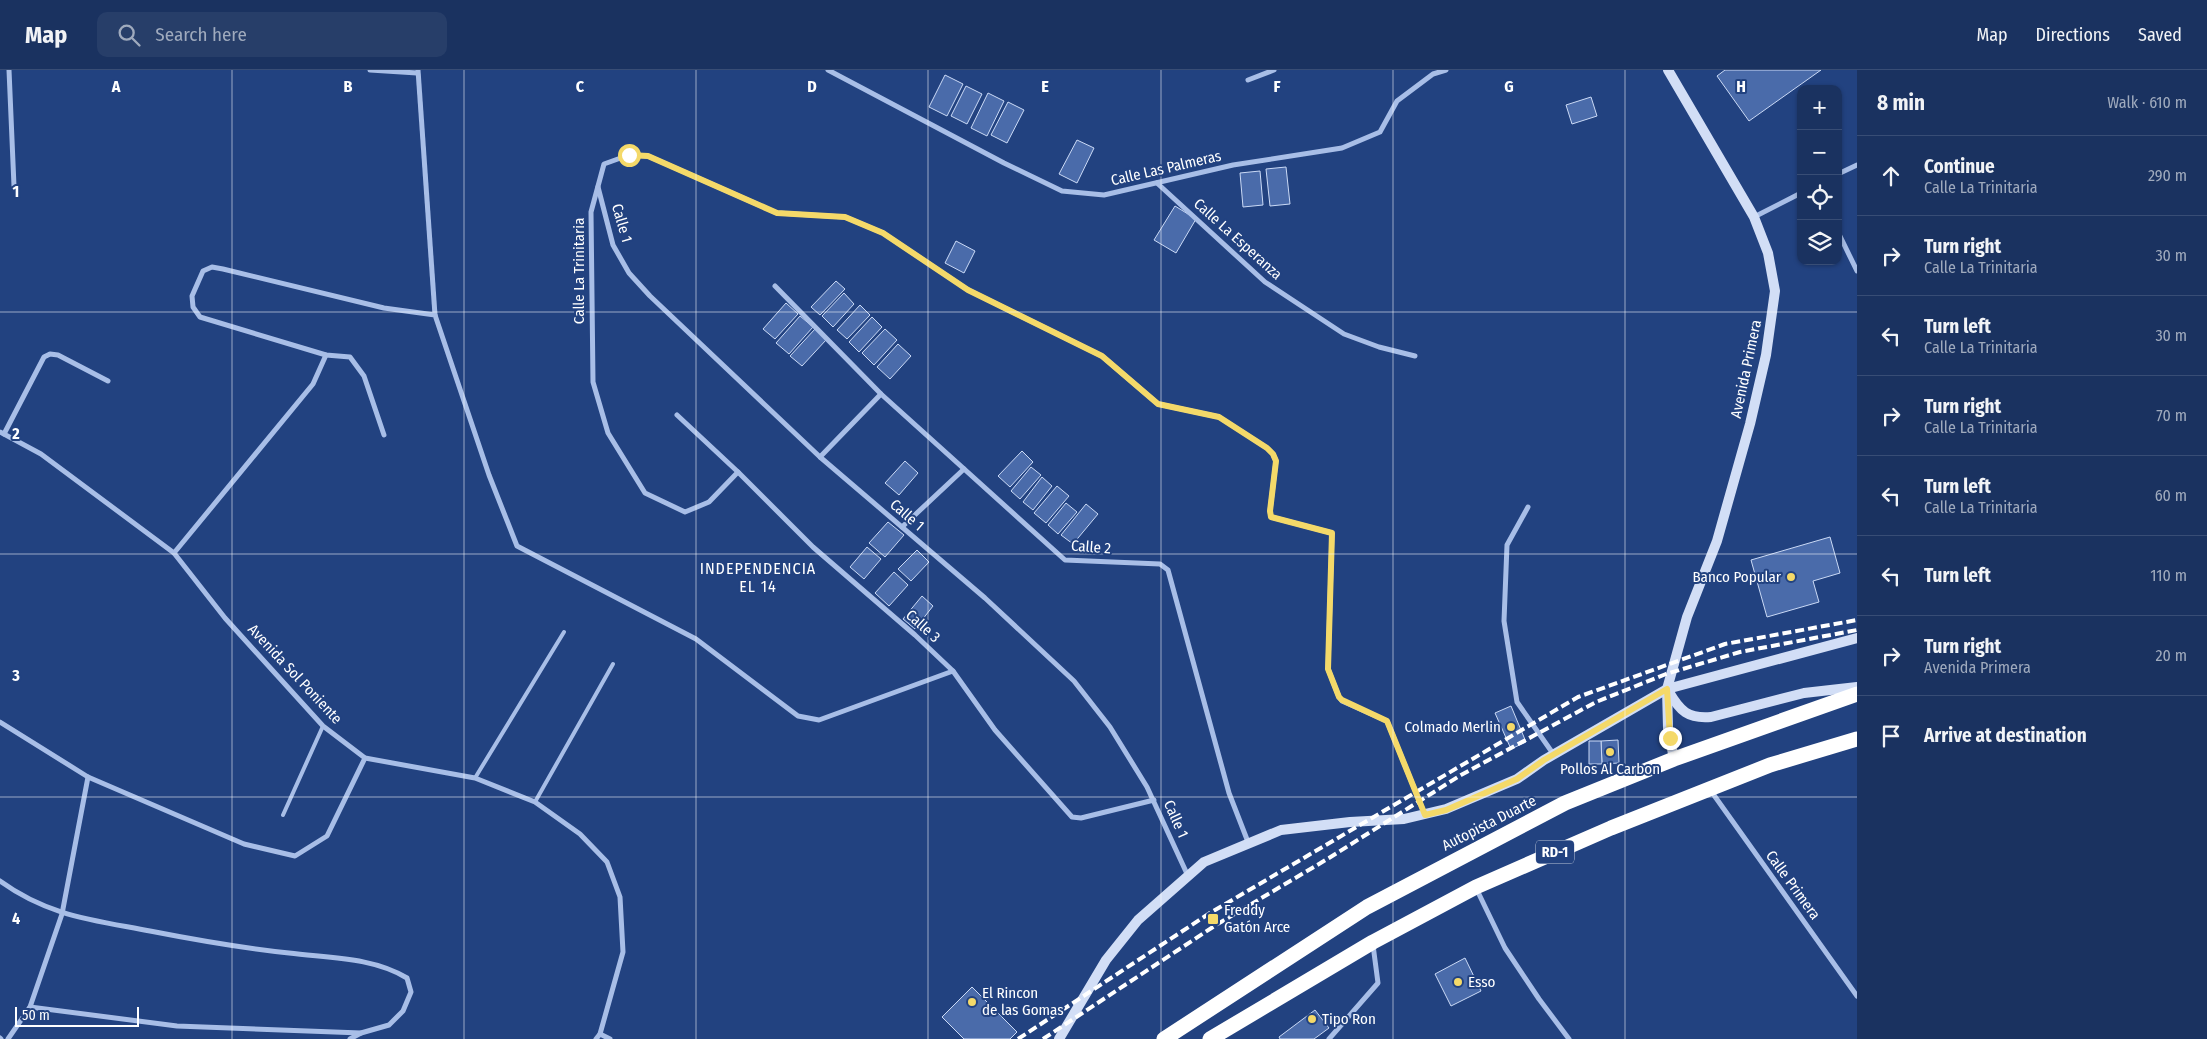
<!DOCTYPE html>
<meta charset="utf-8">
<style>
:root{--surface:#1a3260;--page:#273e69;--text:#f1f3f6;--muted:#9faabd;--line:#384d75}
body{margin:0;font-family:"Fira Sans Condensed",sans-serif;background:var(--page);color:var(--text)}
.controls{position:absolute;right:15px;top:15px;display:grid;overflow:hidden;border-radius:10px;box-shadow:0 1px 4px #0004}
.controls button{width:45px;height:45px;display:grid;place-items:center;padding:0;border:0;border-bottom:1px solid var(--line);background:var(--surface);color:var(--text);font:25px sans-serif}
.scale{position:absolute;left:15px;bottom:12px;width:124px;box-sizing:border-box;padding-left:5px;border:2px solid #fff;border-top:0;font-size:14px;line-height:18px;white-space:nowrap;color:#fff;-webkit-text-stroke:4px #224280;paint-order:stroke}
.stop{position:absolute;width:15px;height:15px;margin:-11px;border:4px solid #f4d969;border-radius:50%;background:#fff}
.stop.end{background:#f4d969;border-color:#fff;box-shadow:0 1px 5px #0008}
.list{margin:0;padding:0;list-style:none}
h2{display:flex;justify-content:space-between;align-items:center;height:65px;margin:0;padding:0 20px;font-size:21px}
h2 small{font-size:16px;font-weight:400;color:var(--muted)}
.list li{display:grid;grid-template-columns:32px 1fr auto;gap:15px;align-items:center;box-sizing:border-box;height:80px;padding:0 20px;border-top:1px solid var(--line)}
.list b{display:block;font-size:19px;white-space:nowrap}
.list p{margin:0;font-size:16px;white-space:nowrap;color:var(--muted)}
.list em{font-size:16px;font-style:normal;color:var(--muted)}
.icon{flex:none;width:28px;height:28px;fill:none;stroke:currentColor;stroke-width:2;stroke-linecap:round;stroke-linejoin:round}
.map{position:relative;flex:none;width:1857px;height:969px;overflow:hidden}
header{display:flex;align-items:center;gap:30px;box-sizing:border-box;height:70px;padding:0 25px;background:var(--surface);border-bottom:1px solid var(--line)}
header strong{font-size:24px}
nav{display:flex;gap:28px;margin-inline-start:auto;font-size:18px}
.search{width:350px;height:45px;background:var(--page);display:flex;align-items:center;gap:12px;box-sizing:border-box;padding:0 18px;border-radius:10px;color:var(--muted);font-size:19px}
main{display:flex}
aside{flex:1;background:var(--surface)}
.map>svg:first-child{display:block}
.building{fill:#4a6baa;stroke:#cbdaf6}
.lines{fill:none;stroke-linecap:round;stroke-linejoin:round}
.lane{stroke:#a8bee7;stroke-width:4}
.street{stroke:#a8bee7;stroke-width:5}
.secondary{stroke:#d2def6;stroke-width:10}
.highway{stroke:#fff;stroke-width:15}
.rail{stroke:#fff;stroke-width:4;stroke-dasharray:9 4;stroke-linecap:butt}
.route{stroke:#f4d969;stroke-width:6}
.grid{fill:none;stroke:#fff;stroke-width:1;stroke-opacity:0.55}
.poi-dot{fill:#f4d969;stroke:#224280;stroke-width:2}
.labels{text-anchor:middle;stroke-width:4;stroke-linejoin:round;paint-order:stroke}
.shield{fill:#224280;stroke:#bdc6d9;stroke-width:1}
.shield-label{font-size:14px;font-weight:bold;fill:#fff}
.street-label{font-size:15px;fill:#fff;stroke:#224280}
.poi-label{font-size:15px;fill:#fff;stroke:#224280;text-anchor:start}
.neighbourhood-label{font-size:16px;letter-spacing:1px;fill:#fff;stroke:#224280}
.grid-label{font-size:16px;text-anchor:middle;font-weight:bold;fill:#fff;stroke:#224280;stroke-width:4;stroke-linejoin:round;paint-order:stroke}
</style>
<header>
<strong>Map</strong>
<div class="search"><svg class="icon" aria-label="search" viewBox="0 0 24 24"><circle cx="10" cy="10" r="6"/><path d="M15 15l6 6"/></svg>Search here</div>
<nav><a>Map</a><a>Directions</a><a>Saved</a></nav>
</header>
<main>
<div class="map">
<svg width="1857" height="969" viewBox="0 0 1857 969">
<rect width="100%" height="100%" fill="#224280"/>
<g class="building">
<path d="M1725,0H1821L1749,51L1717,6Z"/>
<path d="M945,5L963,14L947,46L929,37Z"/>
<path d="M966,16L982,24L967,54L951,46Z"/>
<path d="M988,23L1004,31L987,66L971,58Z"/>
<path d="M1591,27L1597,46L1572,54L1566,35Z"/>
<path d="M1008,32L1024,40L1007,73L991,65Z"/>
<path d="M1077,70L1094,78L1077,113L1059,104Z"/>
<path d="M1286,97L1290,134L1270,136L1266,99Z"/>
<path d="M1260,101L1263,135L1243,137L1240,103Z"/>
<path d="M1175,136L1196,149L1176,183L1154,170Z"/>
<path d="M956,171L975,181L964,203L945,193Z"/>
<path d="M836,211L845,219L820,245L811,237Z"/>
<path d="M844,223L854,234L833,257L822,246Z"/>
<path d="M786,233L798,244L775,269L763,259Z"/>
<path d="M860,235L870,245L847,269L837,260Z"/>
<path d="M800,246L813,257L789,284L776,273Z"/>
<path d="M872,247L882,257L859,282L849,272Z"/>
<path d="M815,259L826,270L802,296L790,286Z"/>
<path d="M885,259L897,270L874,295L862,283Z"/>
<path d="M898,274L911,286L890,309L877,297Z"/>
<path d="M1022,381L1033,392L1010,417L998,406Z"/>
<path d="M905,391L918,403L899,425L885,413Z"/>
<path d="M1031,397L1041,405L1020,429L1011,421Z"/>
<path d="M1042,407L1052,416L1033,440L1023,432Z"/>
<path d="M1057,416L1069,426L1046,453L1034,443Z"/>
<path d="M1066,433L1077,442L1058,464L1048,455Z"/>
<path d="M1086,434L1098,444L1073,474L1061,465Z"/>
<path d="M888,452L904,465L885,487L869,473Z"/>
<path d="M1830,467L1840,503L1813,511L1819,532L1767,547L1751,490Z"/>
<path d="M867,477L881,489L864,509L850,497Z"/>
<path d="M917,480L929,492L911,511L898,499Z"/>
<path d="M894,502L908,515L889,536L875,523Z"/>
<path d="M922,526L933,536L915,559L903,549Z"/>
<path d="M1511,636L1526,672L1511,679L1495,643Z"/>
<path d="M1618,670L1619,693L1602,694L1601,671Z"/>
<path d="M1589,671H1601L1602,694H1589Z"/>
<path d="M1465,888L1481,921L1451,936L1435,904Z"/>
<path d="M972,917L1017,962L1010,969H964L942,947Z"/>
<path d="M1315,940L1329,958L1314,969H1280L1279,967Z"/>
</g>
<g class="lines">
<g class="lane">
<path d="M475,708L564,562"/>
<path d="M535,732L613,594"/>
<path d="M283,745L323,656"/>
</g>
<g class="street">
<path d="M9,0L14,116"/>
<path d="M370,0L417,3"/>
<path d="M418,0L435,245"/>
<path d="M828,0L1004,93L1062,121L1104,125L1233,95L1342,78L1380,62L1397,31L1433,4L1446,0"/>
<path d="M1248,10L1274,0"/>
<path d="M1838,104L1857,95"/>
<path d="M1157,113L1265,212L1344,264L1379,277L1415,286"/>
<path d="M598,117L613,175L629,203L650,226L820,387L985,528L1074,611L1110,657L1147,717L1188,806"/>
<path d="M1754,147L1801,123"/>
<path d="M1838,162L1857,201"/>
<path d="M775,216L881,324L1065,490L1160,494L1168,500L1229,723L1248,772"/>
<path d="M677,345L738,402L813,477L915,565L953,601L995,660L1072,747L1081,748L1154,730"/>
<path d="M0,362L41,384L174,483L225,548L323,656L365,688L475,708L535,732L580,764L607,792L620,827L623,882L600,964L596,969"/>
<path d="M4,364L44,287L50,284L58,285L108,311"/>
<path d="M384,365L364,306L350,287L326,285L200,247L193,237L192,226L203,201L212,197L223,199L384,238L435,245L489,405L517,476L696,569L798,646L819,650L953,601"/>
<path d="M820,387L881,324"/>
<path d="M738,402L709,432L685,442L645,423L608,363L593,312L591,142L604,94L629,85L648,86L777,143L845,147L883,163L968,220L1102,286L1158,334L1219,347L1267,378L1273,384L1276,391L1270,441L1271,447L1332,463L1328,599L1339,627L1342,631L1387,651L1425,745"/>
<path d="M1528,437L1507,475L1504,551L1517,632L1554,685"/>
<path d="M902,457L964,399"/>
<path d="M174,483L313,314L326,285"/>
<path d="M0,652L88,707L244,774L295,786L327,766L365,688"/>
<path d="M1711,721L1857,926"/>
<path d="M0,811C48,846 93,850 150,861C196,870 242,878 289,883C328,888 373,887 407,908L411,922L403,941L389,955L361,963L177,956L30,937"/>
<path d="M1476,818L1505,878L1539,929L1569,969"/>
<path d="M600,964L610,969"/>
<path d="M0,968L1,969"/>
<path d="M8,969L30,937L62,844L88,707"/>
<path d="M350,969L361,963"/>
<path d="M1329,969L1378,913L1373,875"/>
</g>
<g class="secondary">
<path d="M1668,0L1754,147L1768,183L1775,221L1766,285L1750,354L1717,471L1687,547L1667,619L1668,658L1674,689"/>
<path d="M1669,622C1680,641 1688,649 1711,647L1804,623L1857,617"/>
<path d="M1059,969L1106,890L1138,850L1204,792L1281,760L1350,752L1404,749L1446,739L1517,709L1544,690L1667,619L1857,568"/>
</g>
<g class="highway">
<path d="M1164,969L1367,837L1565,733L1674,689L1857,624"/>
<path d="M1210,969L1373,872L1476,817L1611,758L1770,695L1857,669"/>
</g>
<g class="rail">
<path d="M1018,969L1210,843L1578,627L1725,574L1857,550"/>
<path d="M1043,969L1216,855L1329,788L1461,705L1596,632L1666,604L1740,582L1857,560"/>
</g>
</g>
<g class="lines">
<path class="route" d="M629,85L648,86L777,143L845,147L883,163L968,220L1102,286L1158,334L1219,347L1267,378L1273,384L1276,391L1270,441L1271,447L1332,463L1328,599L1339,627L1342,630L1387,651L1425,745L1446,740L1517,709L1544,690L1667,619L1670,668"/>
</g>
<path class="grid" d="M232,0V969M464,0V969M696,0V969M928,0V969M1161,0V969M1393,0V969M1625,0V969M0,242H1857M0,484H1857M0,727H1857"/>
<g class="poi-dot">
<circle cx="1791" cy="507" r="5"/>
<circle cx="1511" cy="657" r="5"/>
<circle cx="1610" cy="682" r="5"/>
<rect x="1207" y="843" width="12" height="12" rx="2.5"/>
<circle cx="1458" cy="912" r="5"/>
<circle cx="972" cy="932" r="5"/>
<circle cx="1312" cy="949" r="5"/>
</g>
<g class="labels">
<rect class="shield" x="1536" y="770.5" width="38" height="23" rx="4"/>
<g class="shield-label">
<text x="1555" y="787">RD-1</text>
</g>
<g class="street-label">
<text transform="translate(1166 98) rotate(-13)" y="5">Calle Las Palmeras</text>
<text transform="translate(622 153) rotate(74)" y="5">Calle 1</text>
<text transform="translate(1238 169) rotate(42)" y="5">Calle La Esperanza</text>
<text transform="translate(579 201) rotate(-90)" y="5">Calle La Trinitaria</text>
<text transform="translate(1746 299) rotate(-78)" y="5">Avenida Primera</text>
<text transform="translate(907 445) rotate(41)" y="5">Calle 1</text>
<text transform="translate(1091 477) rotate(4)" y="5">Calle 2</text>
<text transform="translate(923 556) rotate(42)" y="5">Calle 3</text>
<text transform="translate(295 604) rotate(47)" y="5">Avenida Sol Poniente</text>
<text transform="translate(1176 749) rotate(66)" y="5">Calle 1</text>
<text transform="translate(1489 753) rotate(-27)" y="5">Autopista Duarte</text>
<text transform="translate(1793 815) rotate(54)" y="5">Calle Primera</text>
</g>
<g class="poi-label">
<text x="1781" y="512" text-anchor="end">Banco Popular</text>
<text x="1501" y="662" text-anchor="end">Colmado Merlin</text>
<text x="1610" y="704" text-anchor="middle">Pollos Al Carbon</text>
<text x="1224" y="845">Freddy<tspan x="1224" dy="17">Gatón Arce</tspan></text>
<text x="1468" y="917">Esso</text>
<text x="982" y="928">El Rincon<tspan x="982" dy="17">de las Gomas</tspan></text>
<text x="1322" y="954">Tipo Ron</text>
</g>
<g class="neighbourhood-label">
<text x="758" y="504">INDEPENDENCIA<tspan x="758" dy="18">EL 14</tspan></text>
</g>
</g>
<g class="grid-label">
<text x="116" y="22">A</text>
<text x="348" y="22">B</text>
<text x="580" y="22">C</text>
<text x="812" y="22">D</text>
<text x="1045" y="22">E</text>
<text x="1277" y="22">F</text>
<text x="1509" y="22">G</text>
<text x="1741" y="22">H</text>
<text x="16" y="127">1</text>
<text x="16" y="369">2</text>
<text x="16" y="611">3</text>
<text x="16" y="854">4</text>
</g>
</svg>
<div class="controls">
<button>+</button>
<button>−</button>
<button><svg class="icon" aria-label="locate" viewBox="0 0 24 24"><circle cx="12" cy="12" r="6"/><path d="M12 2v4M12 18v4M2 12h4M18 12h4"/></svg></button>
<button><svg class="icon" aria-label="layers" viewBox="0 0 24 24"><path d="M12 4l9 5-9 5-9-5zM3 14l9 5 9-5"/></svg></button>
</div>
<div class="scale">50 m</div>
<div class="stop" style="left:629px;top:85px"></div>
<div class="stop end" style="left:1670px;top:668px"></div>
</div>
<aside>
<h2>8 min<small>Walk · 610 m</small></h2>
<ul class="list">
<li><svg class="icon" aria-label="ahead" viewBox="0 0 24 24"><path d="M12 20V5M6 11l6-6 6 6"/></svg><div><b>Continue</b><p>Calle La Trinitaria</p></div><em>290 m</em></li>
<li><svg class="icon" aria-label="right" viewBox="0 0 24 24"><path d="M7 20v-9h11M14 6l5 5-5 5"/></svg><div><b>Turn right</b><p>Calle La Trinitaria</p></div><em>30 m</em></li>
<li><svg class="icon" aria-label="left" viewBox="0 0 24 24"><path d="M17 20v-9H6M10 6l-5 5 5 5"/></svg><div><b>Turn left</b><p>Calle La Trinitaria</p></div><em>30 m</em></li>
<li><svg class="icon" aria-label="right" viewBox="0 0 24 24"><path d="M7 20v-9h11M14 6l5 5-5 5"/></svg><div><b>Turn right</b><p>Calle La Trinitaria</p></div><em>70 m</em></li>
<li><svg class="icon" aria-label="left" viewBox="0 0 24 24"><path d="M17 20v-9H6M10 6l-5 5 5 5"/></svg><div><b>Turn left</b><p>Calle La Trinitaria</p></div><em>60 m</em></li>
<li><svg class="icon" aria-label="left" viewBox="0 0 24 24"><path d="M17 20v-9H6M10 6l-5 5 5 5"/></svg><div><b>Turn left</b></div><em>110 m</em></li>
<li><svg class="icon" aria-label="right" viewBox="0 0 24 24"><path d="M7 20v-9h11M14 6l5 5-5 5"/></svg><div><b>Turn right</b><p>Avenida Primera</p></div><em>20 m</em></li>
<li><svg class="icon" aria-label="arrive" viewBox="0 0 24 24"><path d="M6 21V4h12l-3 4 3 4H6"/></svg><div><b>Arrive at destination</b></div></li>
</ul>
</aside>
</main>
